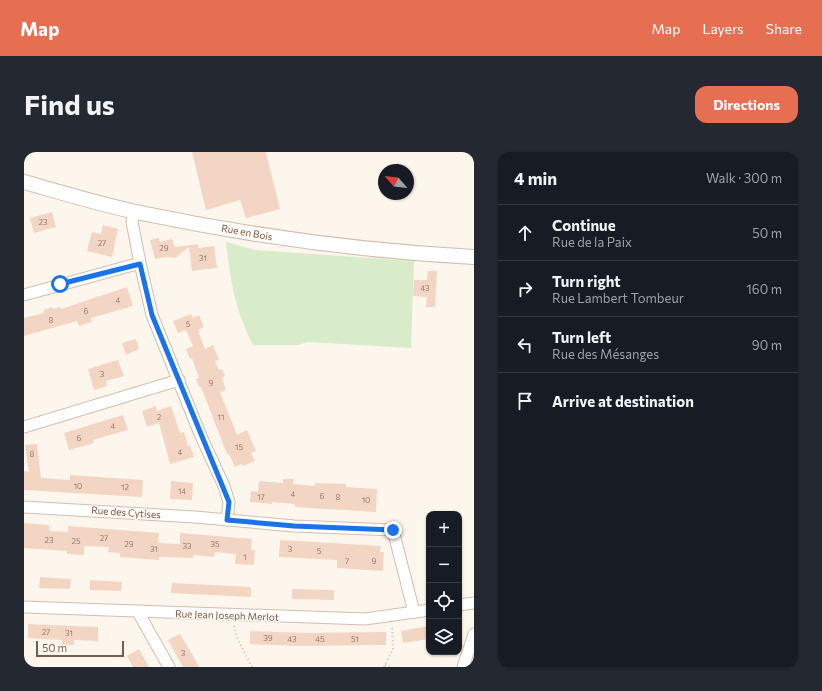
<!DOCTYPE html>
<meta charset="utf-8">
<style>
:root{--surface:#171b24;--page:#242831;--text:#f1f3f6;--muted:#9ea1a6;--line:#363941;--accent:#e76f51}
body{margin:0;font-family:Commissioner,sans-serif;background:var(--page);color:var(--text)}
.controls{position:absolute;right:12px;bottom:12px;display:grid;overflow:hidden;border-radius:8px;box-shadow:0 1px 3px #0004}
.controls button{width:36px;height:36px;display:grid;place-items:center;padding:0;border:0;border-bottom:1px solid var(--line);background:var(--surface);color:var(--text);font:20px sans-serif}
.compass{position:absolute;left:354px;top:12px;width:36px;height:36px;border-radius:50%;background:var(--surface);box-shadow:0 1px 3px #0004;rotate:298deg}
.scale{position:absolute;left:12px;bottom:10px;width:88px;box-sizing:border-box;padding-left:4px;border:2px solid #7a5c4d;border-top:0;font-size:11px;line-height:14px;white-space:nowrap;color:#7a5c4d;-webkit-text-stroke:3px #fffaf3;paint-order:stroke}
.stop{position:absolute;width:12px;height:12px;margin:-9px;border:3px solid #1a73e8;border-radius:50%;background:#fff}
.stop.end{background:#1a73e8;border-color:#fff;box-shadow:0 1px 4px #0008}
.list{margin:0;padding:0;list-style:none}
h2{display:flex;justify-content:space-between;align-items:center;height:52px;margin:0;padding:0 16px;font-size:17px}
h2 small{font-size:13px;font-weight:400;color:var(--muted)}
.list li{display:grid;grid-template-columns:26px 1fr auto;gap:12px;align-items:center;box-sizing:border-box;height:56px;padding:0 16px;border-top:1px solid var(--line)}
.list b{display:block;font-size:15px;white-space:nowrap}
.list p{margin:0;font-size:13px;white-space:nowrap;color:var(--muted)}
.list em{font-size:13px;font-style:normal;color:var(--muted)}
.icon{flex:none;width:22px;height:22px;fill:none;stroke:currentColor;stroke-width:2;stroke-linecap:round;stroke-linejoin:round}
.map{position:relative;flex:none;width:450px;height:515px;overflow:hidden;border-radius:12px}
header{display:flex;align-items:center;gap:24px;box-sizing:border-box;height:56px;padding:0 20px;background:var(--accent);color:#fff}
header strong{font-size:19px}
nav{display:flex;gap:22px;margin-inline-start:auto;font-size:14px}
.intro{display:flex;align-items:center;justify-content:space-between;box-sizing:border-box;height:96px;padding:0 24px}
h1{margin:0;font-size:28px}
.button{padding:10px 18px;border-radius:12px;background:var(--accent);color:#fff;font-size:14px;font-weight:700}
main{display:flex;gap:24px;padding:0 24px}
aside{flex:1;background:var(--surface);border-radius:12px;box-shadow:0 1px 3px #0004}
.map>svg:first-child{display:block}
.green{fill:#d8ecc9}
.building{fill:#f3d5c3}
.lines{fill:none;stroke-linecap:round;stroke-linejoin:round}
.minor-casing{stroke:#d1beb0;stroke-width:13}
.tertiary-casing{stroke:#d1beb0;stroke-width:16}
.path{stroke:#d9b8a5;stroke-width:2;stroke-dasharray:1 3;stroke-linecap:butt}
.minor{stroke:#fff;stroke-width:11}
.tertiary{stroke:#fff;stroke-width:14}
.route{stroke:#1a73e8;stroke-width:5}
.labels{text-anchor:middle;stroke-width:3;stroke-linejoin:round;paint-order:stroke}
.number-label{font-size:8px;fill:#987a6a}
.street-label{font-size:10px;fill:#7a5c4d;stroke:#fffaf3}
</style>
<header>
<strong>Map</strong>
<nav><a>Map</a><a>Layers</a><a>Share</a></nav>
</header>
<div class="intro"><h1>Find us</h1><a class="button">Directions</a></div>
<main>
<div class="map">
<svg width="450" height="515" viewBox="0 0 450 515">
<rect width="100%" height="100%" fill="#fdf6ec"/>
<path class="green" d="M202,90L231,98L390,109L387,196L283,190L274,193H229C210,155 207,131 202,90Z"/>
<g class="building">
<path d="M168,0H242L256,57L222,66L216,48L182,58Z"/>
<path d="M28,60L32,75L10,81L6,66Z"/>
<path d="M79,73L94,77L88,105L63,99L68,80L77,82Z"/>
<path d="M135,86L136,90L148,87L151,95L174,92V96L190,94L193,116L168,119L165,95L151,106L142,105L131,107L126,88Z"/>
<path d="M404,119H413L411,155H402L403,145L389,144L390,128H403Z"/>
<path d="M103,135L109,154L67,166L68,170L55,174L53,169L0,184V166L20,161L19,158L29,155V157L36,155L37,157Z"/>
<path d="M167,162L169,166L175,163L180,175L174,178L181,197L189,193L195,208L191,209L195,218L198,217L201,224L198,226L202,238L196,240L213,283L223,278L232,299L227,301L231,309L219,314L218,312L211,315L205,302H203L177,235H175L172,227L175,226L168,206L166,207L162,197L169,194L162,178L154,181L149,169Z"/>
<path d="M112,187L115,197L102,203L98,191Z"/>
<path d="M94,208L100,224L82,229L83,234L70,238L64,217Z"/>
<path d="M132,254L133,259L147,254L156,281L160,280L164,294L166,293L170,305L146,312L135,271L123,275L118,259Z"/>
<path d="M99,263L104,278L69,288L70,291L45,298L40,281Z"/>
<path d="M13,292L17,326L46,328V323L119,328L118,345L0,338V319L5,320L1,293Z"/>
<path d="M259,327H270L269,332L291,334V331L322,332V335L353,337L352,360L271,355V352L248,350V352L226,350L227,339L234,340L235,329L259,331Z"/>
<path d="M147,329L169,331L168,348L146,347Z"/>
<path d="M0,371L25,373V379L44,380V374L135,381L134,391L156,392V381L228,387L227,398H231L230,413L211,412L212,402L191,400L190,405L169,403V406L135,405V408L96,405V401L84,400L85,395L60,394V403L43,402V399L0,396Z"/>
<path d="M256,388L357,394L356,400H360L359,419L313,416V408L255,405Z"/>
<path d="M16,425L47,427L46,437L15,436Z"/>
<path d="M66,428L98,430L97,439L66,438Z"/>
<path d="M148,431L227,435V445L147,441Z"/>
<path d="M268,437L310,438V448L268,447Z"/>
<path d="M4,472L74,475V489L50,488V493H38V488L4,486Z"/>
<path d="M405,474V487L379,491L377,479Z"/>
<path d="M226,479L284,481L362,480V493L274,494L226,492Z"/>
<path d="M156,482L168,502L175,515H159L144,488Z"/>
<path d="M115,497L121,508L125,515H109L103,504Z"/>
</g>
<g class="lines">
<g class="minor-casing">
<g id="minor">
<path d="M110,60L108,70L116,111L128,163L176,282L200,334L205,350L203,368"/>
<path d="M0,143L116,111"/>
<path d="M0,275L155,228"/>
<path d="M0,355L171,365L270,374L369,378L390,460"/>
<path d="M435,453L450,451"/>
<path d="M0,455L341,467L405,458"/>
<path d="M114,460L145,515"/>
<path d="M439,515L450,482"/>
</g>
</g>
<g class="tertiary-casing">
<path id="tertiary" d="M0,30C39,41 78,53 117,61C227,84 338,99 450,105"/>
</g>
<g class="path">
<path d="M210,474L213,486L228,515"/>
<path d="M361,513L366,515"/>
<path d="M360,515L369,497L368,474"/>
</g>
<use href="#minor" class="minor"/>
<use href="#tertiary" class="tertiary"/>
</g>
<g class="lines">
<path class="route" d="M36,132L116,112L128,163L205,350L203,368L270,374L369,378"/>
</g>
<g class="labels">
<g class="number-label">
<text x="19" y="73">23</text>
<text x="78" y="94">27</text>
<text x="140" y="99">29</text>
<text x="179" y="109">31</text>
<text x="401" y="139">43</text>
<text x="94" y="151">4</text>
<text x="62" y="162">6</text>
<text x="27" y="171">8</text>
<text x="164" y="175">5</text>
<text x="78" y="225">3</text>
<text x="187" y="234">9</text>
<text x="135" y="268">2</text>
<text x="197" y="268">11</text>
<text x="89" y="277">4</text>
<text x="55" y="289">6</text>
<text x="215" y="298">15</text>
<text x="156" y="303">4</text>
<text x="8" y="305">8</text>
<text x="54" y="337">10</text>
<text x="101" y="338">12</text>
<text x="158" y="342">14</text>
<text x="269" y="345">4</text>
<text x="298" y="347">6</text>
<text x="237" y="348">17</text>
<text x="314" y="348">8</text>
<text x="342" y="351">10</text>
<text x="80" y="389">27</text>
<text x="25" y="391">23</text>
<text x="52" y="392">25</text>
<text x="105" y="395">29</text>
<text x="191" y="395">35</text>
<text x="163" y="397">33</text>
<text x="130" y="400">31</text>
<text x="266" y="400">3</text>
<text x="295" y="402">5</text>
<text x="221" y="408">1</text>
<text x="323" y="412">7</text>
<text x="350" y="412">9</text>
<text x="22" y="483">27</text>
<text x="45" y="484">31</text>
<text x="244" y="489">39</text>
<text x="268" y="490">43</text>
<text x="296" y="490">45</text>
<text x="331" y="490">51</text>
<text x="159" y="504">3</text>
</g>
<g class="street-label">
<text transform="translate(223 80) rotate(10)" y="4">Rue en Bois</text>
<text transform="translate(102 360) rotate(4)" y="4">Rue des Cytises</text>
<text transform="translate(203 463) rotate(2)" y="4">Rue Jean Joseph Merlot</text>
</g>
</g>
</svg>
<div class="controls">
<button>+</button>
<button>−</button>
<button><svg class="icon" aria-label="locate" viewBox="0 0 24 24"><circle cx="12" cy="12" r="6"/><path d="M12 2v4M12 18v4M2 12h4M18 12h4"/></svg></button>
<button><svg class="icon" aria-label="layers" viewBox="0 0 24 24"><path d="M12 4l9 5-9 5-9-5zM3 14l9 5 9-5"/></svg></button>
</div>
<svg class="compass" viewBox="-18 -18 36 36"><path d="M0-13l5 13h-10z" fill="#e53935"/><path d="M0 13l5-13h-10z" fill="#9ea1a6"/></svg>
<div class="scale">50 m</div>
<div class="stop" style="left:36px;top:132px"></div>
<div class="stop end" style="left:369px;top:378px"></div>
</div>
<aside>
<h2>4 min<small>Walk · 300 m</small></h2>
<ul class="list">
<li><svg class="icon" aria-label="ahead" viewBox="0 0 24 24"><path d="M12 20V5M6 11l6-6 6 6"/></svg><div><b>Continue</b><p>Rue de la Paix</p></div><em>50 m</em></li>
<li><svg class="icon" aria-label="right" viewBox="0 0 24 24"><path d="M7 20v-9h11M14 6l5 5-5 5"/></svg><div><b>Turn right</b><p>Rue Lambert Tombeur</p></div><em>160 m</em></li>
<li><svg class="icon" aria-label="left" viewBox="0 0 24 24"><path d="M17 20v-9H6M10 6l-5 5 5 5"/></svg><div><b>Turn left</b><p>Rue des Mésanges</p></div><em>90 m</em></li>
<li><svg class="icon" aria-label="arrive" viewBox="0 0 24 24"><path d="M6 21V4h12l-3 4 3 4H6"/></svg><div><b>Arrive at destination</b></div></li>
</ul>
</aside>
</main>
